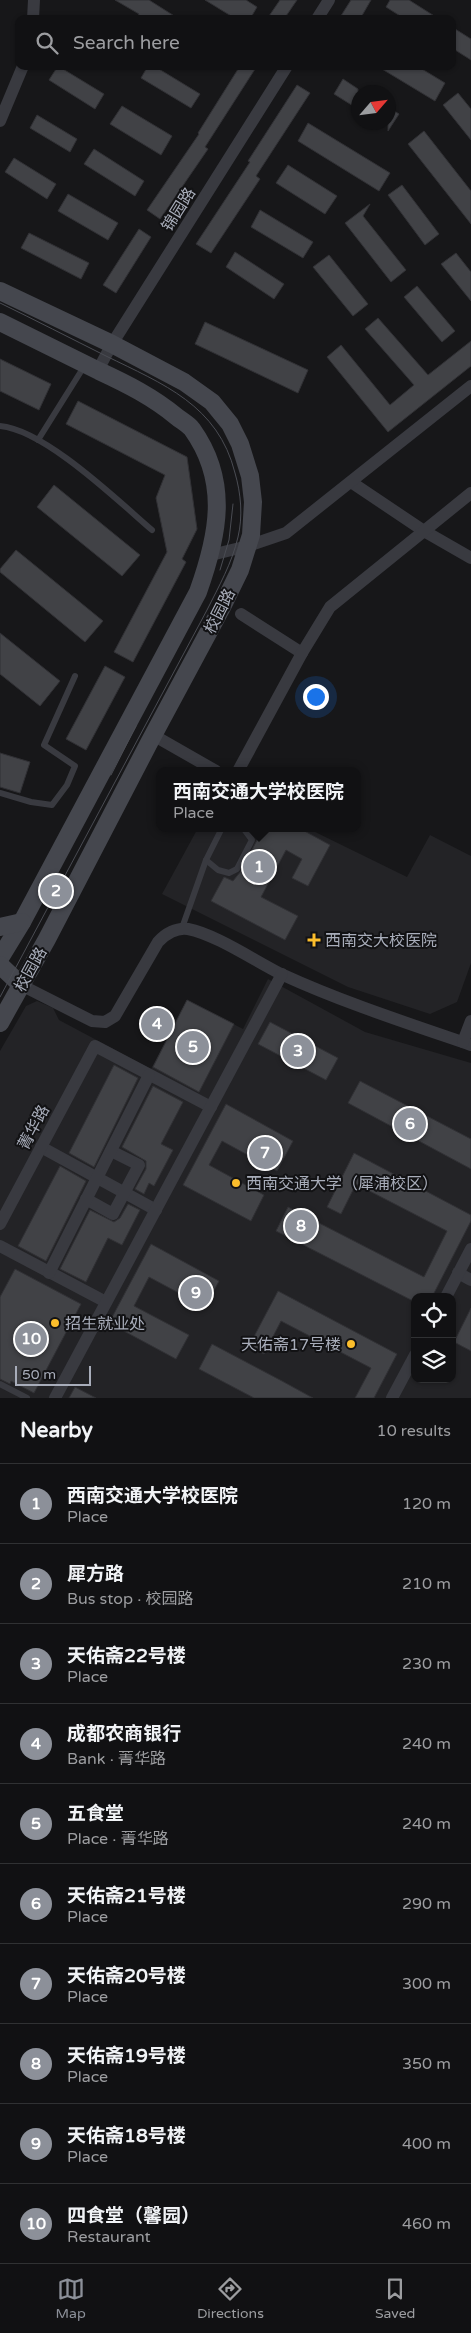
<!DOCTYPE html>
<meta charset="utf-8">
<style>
:root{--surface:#111113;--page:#1e1f21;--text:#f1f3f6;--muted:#9c9da0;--line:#303133;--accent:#8c9099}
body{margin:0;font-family:"Varela Round","Noto Sans SC",sans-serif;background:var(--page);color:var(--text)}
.controls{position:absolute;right:15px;bottom:15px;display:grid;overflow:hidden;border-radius:10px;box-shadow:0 1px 4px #0004}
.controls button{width:45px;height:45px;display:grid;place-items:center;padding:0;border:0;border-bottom:1px solid var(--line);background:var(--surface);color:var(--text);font:25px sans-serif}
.compass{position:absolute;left:351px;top:85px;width:45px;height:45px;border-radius:50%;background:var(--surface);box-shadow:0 1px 4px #0004;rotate:62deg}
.scale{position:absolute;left:15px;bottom:12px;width:76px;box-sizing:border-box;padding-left:5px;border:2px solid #a8adba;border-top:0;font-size:14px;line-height:18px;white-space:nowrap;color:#a8adba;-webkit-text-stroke:4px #121214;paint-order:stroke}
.you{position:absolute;left:315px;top:696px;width:18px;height:18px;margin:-12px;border:4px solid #fff;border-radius:50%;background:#1a73e8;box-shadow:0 0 0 8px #1a73e833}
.badge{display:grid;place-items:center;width:32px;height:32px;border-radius:50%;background:var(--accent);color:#fff;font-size:16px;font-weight:700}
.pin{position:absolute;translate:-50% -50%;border:2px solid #fff;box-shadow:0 1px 5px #0006}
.popup{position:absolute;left:156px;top:767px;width:205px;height:65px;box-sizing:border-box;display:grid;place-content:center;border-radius:10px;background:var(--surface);filter:drop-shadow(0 1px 4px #0005);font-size:16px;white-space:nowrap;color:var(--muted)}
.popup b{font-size:19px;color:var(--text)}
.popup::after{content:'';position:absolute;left:50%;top:100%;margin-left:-10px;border:10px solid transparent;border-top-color:var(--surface)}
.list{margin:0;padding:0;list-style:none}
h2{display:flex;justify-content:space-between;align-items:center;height:65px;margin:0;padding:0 20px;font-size:21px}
h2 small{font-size:16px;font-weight:400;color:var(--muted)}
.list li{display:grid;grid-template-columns:32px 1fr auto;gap:15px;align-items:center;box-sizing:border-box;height:80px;padding:0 20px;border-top:1px solid var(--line)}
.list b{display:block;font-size:19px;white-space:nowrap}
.list p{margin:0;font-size:16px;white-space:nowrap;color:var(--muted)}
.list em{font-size:16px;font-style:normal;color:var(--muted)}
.icon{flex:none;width:28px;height:28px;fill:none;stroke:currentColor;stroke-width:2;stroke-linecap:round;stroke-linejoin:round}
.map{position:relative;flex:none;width:471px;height:1398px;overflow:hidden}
.search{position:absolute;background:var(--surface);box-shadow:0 1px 4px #0004;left:15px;right:15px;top:15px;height:55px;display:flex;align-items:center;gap:12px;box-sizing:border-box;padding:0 18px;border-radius:10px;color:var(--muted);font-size:19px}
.sheet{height:865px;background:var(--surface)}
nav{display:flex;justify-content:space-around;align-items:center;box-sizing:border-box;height:70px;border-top:1px solid var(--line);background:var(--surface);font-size:14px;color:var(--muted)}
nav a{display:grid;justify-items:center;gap:2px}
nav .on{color:var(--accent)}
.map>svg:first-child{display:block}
.built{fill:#232326;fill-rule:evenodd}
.building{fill:#414246;stroke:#313135}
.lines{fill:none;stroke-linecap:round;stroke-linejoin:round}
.lane{stroke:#393a40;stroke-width:6}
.street{stroke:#393a40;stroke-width:12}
.secondary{stroke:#45474e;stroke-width:18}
.tram{stroke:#4a4c53;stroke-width:1}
.poi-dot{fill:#fcbe2c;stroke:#121214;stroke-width:2}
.labels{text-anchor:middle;stroke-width:4;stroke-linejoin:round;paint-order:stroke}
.street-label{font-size:16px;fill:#a8adba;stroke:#121214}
.poi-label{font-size:16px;fill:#a8adba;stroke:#121214;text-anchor:start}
</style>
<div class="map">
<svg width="471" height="1398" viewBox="0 0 471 1398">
<rect width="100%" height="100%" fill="#171719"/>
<g class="built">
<path d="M198,828H307L407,877L430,835L471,856V963L457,1002L430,1014L348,987L162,894Z"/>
<path d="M268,979L365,1032L471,1063V1398H0V1051L26,1006L37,1001L53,1008L59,1020L151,1069L187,1000L243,1029ZM415,1297H452V1379H415Z"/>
</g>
<g class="building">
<path d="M115,0H149L179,19H136L139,14Z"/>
<path d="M205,0H246L257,7L250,19H236Z"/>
<path d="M280,0H297L284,19H267Z"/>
<path d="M351,0H371L360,19H339Z"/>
<path d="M390,0H409L439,19H405L386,7Z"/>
<path d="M452,27L471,39V60L452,48Z"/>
<path d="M58,66L104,94L95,109L49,80Z"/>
<path d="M148,66H154L200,94L191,108L141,78Z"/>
<path d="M240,66H257L205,147L208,149L160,219L147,210L199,134L198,133Z"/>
<path d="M377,66H417L445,83L435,101Z"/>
<path d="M343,79L358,89V109L334,94Z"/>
<path d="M297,85L310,93L256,176L260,179L211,253L196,244L250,162L248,161Z"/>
<path d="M458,93L471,109V140L443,105Z"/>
<path d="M122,106L172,136L161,155L110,124Z"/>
<path d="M388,107L399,114L388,131Z"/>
<path d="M37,115L77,139L70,152L30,128Z"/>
<path d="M308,123L390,173L379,191L298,141Z"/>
<path d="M424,131L471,191V224L408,144Z"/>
<path d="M94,149L144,181L135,196L84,164Z"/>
<path d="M14,158L56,184L47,199L5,172Z"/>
<path d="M288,165L337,196L325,214L276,183Z"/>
<path d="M402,185L439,234L425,245L388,195Z"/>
<path d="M68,194L118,223L108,240L58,211Z"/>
<path d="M370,204L363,216L406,270L391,282L345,223Z"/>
<path d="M260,210L313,242L303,258L251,227Z"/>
<path d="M139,229L151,237L116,293L103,285Z"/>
<path d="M29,233L89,263L81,279L21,248Z"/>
<path d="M235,252L284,284L274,299L226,267Z"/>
<path d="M456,253L471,272V301L441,264Z"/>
<path d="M329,255L368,304L353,316L313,267Z"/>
<path d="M417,286L455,331L442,342L404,297Z"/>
<path d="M378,318L428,375L471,341V366L388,432L327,357L341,345L390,405L414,385L365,329Z"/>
<path d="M205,322L308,370L298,393L195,344Z"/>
<path d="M0,359L51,384L39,410L0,391Z"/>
<path d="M78,401L187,457L197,529L182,559L186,562L133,662L114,652L167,552L156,498L165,475L66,424Z"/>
<path d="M54,485L140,555L122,576L37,507Z"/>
<path d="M16,550L103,621L85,642L0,572V569Z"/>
<path d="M0,633L60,681L40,706L0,674Z"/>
<path d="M105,666L125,677L86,750L66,739Z"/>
<path d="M0,753L30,762L20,793L0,787Z"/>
<path d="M249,828H299L330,845L308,886L292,878L302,859L286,850L261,897L298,916L285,940L211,901L224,877L233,881L241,871L257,840L258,834Z"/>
<path d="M187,1000L234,1024L199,1092L153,1067Z"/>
<path d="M270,1022L338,1058L326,1080L258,1044Z"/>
<path d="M114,1065L138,1078L94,1167L69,1153Z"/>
<path d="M360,1081L471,1139V1169L348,1103Z"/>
<path d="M153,1086L183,1102L161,1144L173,1150L154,1186L149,1183L144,1194L135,1189L146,1169V1161L122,1147Z"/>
<path d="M226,1104L293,1141L277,1171L222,1141L209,1165L264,1195L251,1221L183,1185Z"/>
<path d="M354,1153L471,1215V1221L432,1297H415V1302L276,1231L288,1207L424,1277L447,1231L356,1184L341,1214L327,1207Z"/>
<path d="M60,1166L86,1181L46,1261L18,1246Z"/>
<path d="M128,1204L140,1210L122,1245L108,1238L86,1282L60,1269L90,1210L114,1222L120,1218Z"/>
<path d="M151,1244L219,1281L205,1307L149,1277L134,1306L189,1335L176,1359L109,1323Z"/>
<path d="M15,1269L81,1304L34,1393L11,1381L10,1384L0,1379V1297Z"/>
<path d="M278,1291L397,1354L374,1398H355L371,1368L281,1321L264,1354L249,1346Z"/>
<path d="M471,1308V1351L454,1342Z"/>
<path d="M212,1344L282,1381L313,1398H254L199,1369Z"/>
<path d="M75,1387L96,1398H69Z"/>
</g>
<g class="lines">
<g class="lane">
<path d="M0,426C45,430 117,500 152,530"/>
<path d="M38,440L85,365"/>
<path d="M0,793L31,802L52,805L67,785L75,766L44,745L75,676"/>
<path d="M206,860L218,870L229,873L237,869L252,840L243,828"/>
<path d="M182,928L206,860L222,828"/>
<path d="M0,1384L27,1398"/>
</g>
<g class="street">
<path d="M33,19L34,0"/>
<path d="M317,19L329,0"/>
<path d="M0,121L23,66"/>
<path d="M98,370L112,344L287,66"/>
<path d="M351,482L424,531L471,558"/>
<path d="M211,555L248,546L286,533L471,386"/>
<path d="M241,614L302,653"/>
<path d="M153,735L216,771"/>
<path d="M238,771L302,653L330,607L471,493"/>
<path d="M21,985L92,1021L105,1022L115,1016L158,942C165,934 177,927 188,929C215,934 255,961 281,974C342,1002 407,1023 471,1045"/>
<path d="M463,1042L471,1021"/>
<path d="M41,1147L156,1210"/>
<path d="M86,1199L113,1214L139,1165L111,1151"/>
<path d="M0,1224L95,1046L211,1107"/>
<path d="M0,1246L106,1302"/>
<path d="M49,1273L149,1075"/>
<path d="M458,1273L471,1280"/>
<path d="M446,1297L471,1249"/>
<path d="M55,1398L282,974"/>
<path d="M392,1398L415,1355"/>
</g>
<g class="secondary">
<path d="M0,291L112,344L184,382L212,402L230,424L240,444L250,476L253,502L251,535L240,570L222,607L150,741L47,939L0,1023"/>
<path d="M0,322C33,338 66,355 99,371C127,384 153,397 177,417C182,421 188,424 192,429C230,482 218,536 198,592L22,922L0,958"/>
<path d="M0,927L22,922"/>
<path d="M0,965L21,985"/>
</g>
<g class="tram">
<path d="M0,303C35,320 70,338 106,356C163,384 218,405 235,473C241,494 243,516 238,537C232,563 219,586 207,610L0,997"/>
<path d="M220,570L229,540L233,504"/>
<path d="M111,775L136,726"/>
</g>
</g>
<g class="poi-dot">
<path d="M311.5 932.5h5v5h5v5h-5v5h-5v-5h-5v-5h5z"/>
<circle cx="236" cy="1183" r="5"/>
<circle cx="55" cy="1323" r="5"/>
<circle cx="351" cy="1344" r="5"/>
</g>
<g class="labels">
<g class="street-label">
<text transform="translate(178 209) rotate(-58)" y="6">锦园路</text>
<text transform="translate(219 611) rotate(-63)" y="6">校园路</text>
<text transform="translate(30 969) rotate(-61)" y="6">校园路</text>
<text transform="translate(33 1127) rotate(-62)" y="6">菁华路</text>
</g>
<g class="poi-label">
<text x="325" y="946">西南交大校医院</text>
<text x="246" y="1189">西南交通大学（犀浦校区）</text>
<text x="65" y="1329">招生就业处</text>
<text x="341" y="1350" text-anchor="end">天佑斋17号楼</text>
</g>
</g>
</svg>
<div class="controls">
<button><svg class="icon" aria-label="locate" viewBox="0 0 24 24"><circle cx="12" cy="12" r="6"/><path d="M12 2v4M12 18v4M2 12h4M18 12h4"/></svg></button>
<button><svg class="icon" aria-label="layers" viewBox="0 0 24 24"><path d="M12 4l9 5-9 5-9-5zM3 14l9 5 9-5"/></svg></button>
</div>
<svg class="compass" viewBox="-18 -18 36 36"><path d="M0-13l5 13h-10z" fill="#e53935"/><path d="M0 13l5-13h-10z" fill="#9c9da0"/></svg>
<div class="scale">50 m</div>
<div class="you"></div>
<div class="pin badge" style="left:259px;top:867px">1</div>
<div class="popup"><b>西南交通大学校医院</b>Place</div>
<div class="pin badge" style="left:56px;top:891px">2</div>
<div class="pin badge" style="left:298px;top:1051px">3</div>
<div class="pin badge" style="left:157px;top:1024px">4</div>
<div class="pin badge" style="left:193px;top:1047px">5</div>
<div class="pin badge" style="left:410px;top:1124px">6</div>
<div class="pin badge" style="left:265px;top:1153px">7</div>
<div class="pin badge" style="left:301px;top:1226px">8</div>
<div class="pin badge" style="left:196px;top:1293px">9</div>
<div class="pin badge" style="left:31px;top:1339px">10</div>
<div class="search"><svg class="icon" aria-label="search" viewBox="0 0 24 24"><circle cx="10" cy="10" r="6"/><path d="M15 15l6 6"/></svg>Search here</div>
</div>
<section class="sheet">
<h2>Nearby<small>10 results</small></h2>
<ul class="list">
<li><span class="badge">1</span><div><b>西南交通大学校医院</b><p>Place</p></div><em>120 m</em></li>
<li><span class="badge">2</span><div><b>犀方路</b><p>Bus stop · 校园路</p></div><em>210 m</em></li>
<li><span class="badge">3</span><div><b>天佑斋22号楼</b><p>Place</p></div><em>230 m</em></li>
<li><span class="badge">4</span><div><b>成都农商银行</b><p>Bank · 菁华路</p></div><em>240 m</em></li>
<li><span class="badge">5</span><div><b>五食堂</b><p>Place · 菁华路</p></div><em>240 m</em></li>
<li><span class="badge">6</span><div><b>天佑斋21号楼</b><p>Place</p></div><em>290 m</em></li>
<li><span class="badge">7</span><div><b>天佑斋20号楼</b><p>Place</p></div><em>300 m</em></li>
<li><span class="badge">8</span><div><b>天佑斋19号楼</b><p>Place</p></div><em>350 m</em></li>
<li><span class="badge">9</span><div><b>天佑斋18号楼</b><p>Place</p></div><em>400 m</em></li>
<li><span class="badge">10</span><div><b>四食堂（馨园）</b><p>Restaurant</p></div><em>460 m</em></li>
</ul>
</section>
<nav>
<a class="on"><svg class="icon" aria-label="map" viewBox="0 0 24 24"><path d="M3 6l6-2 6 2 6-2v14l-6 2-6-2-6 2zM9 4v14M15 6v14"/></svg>Map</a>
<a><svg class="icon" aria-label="directions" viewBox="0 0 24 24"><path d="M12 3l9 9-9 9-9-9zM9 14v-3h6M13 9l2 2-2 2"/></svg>Directions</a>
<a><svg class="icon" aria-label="saved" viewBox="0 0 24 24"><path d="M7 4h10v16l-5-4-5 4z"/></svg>Saved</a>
</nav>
